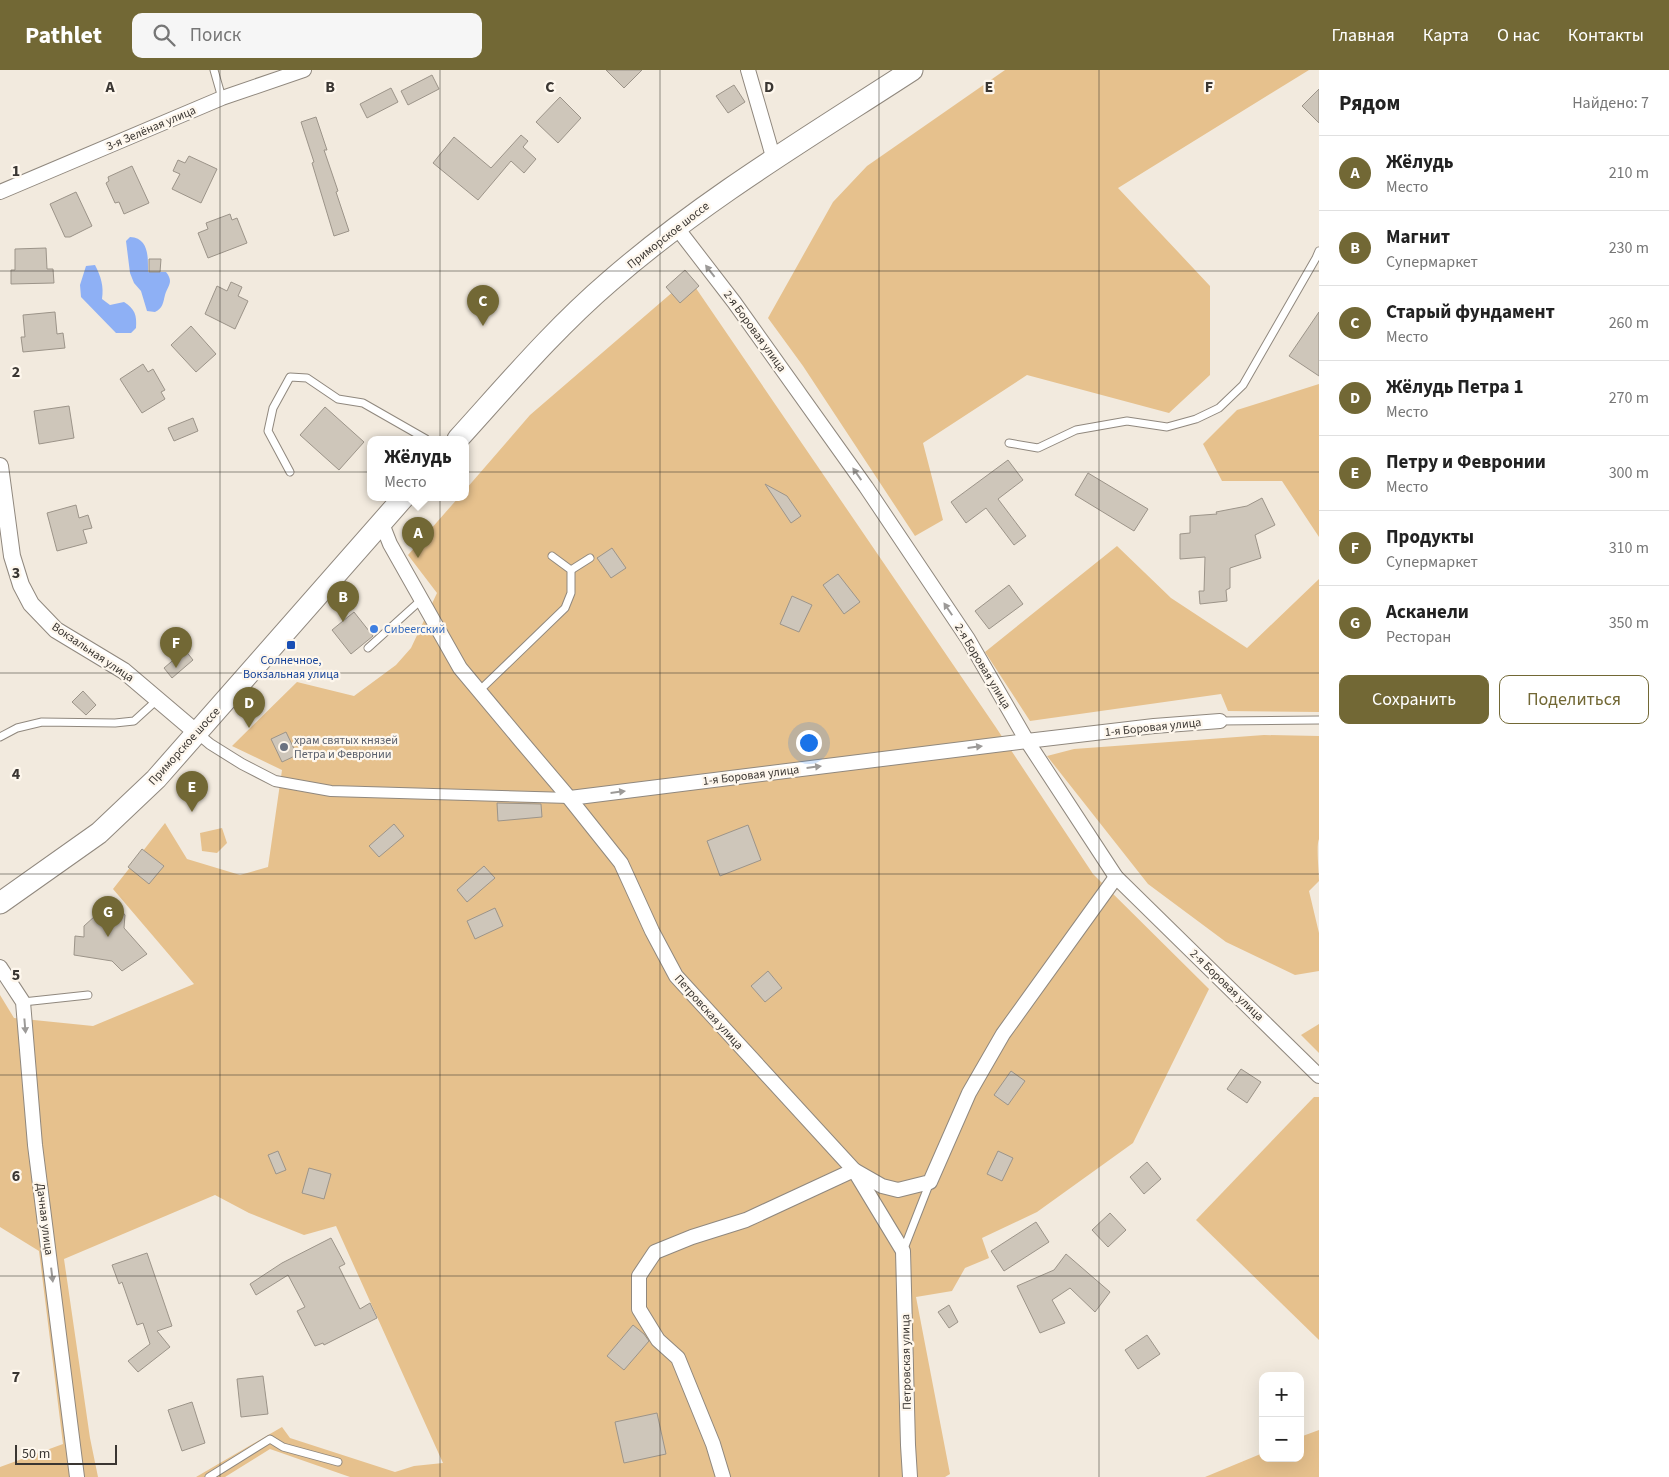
<!DOCTYPE html>
<html lang="ru">
<meta charset="utf-8">
<style>
:root{--surface:#fff;--page:#f6f6f6;--text:#222;--muted:#767676;--line:#e0e0e0;--accent:#726835}
body{margin:0;font-family:"Source Sans 3",sans-serif;background:var(--page);color:var(--text)}
.controls{position:absolute;right:15px;bottom:15px;display:grid;overflow:hidden;border-radius:10px;box-shadow:0 5px 20px #0002}
.controls button{width:45px;height:45px;display:grid;place-items:center;padding:0;border:0;border-bottom:1px solid var(--line);background:var(--surface);color:var(--text);font:25px sans-serif}
.scale{position:absolute;left:15px;bottom:12px;width:102px;box-sizing:border-box;padding-left:5px;border:2px solid #3a3632;border-top:0;font-size:14px;line-height:18px;white-space:nowrap;color:#3a3632;-webkit-text-stroke:4px #fef7ed;paint-order:stroke}
.you{position:absolute;left:808px;top:672px;width:18px;height:18px;margin:-12px;border:4px solid #fff;border-radius:50%;background:#1a73e8;box-shadow:0 0 0 8px #1a73e833}
.badge{display:grid;place-items:center;width:32px;height:32px;border-radius:50%;background:var(--accent);color:#fff;font-size:16px;font-weight:700}
.pin{position:absolute;translate:-50% -41px;filter:drop-shadow(0 1px 2px #0008)}
.pin::after{content:'';position:absolute;top:26px;width:18px;height:15px;background:inherit;clip-path:polygon(0 0,100% 0,50% 100%)}
.popup{position:absolute;left:367px;top:366px;width:102px;height:65px;box-sizing:border-box;display:grid;place-content:center;border-radius:10px;background:var(--surface);filter:drop-shadow(0 1px 4px #0005);font-size:16px;white-space:nowrap;color:var(--muted)}
.popup b{font-size:19px;color:var(--text)}
.popup::after{content:'';position:absolute;left:50%;top:100%;margin-left:-10px;border:10px solid transparent;border-top-color:var(--surface)}
.list{margin:0;padding:0;list-style:none}
h2{display:flex;justify-content:space-between;align-items:center;height:65px;margin:0;padding:0 20px;font-size:21px}
h2 small{font-size:16px;font-weight:400;color:var(--muted)}
.list li{display:grid;grid-template-columns:32px 1fr auto;gap:15px;align-items:center;box-sizing:border-box;height:75px;padding:0 20px;border-top:1px solid var(--line)}
.list b{display:block;font-size:19px;white-space:nowrap}
.list p{margin:0;font-size:16px;white-space:nowrap;color:var(--muted)}
.list em{font-size:16px;font-style:normal;color:var(--muted)}
.actions{display:flex;gap:10px;padding:15px 20px}
.actions a{flex:1;padding:11px 0;border:1px solid var(--accent);border-radius:10px;text-align:center;font-size:18px;color:var(--accent)}
.actions .main{background:var(--accent);color:#fff}
.icon{flex:none;width:28px;height:28px;fill:none;stroke:currentColor;stroke-width:2;stroke-linecap:round;stroke-linejoin:round}
.map{position:relative;flex:none;width:1319px;height:1407px;overflow:hidden}
header{display:flex;align-items:center;gap:30px;box-sizing:border-box;height:70px;padding:0 25px;background:var(--accent);color:#fff}
header strong{font-size:24px}
nav{display:flex;gap:28px;margin-inline-start:auto;font-size:18px}
.search{width:350px;height:45px;background:var(--page);display:flex;align-items:center;gap:12px;box-sizing:border-box;padding:0 18px;border-radius:10px;color:var(--muted);font-size:19px}
main{display:flex}
aside{flex:1;background:var(--surface)}
.map>svg:first-child{display:block}
.green{fill:#e6c18d}
.water{fill:#8eb0f5}
.building{fill:#cec6ba;stroke:#9c9489}
.lines{fill:none;stroke-linecap:round;stroke-linejoin:round}
.service-casing{stroke:#90887e;stroke-width:9}
.pedestrian-casing{stroke:#90887e;stroke-width:12}
.minor-casing{stroke:#90887e;stroke-width:16}
.tertiary-casing{stroke:#90887e;stroke-width:18}
.primary-casing{stroke:#90887e;stroke-width:23}
.service{stroke:#fff;stroke-width:7}
.pedestrian{stroke:#fff;stroke-width:10}
.minor{stroke:#fff;stroke-width:14}
.tertiary{stroke:#fff;stroke-width:16}
.primary{stroke:#fff;stroke-width:21}
.oneway{fill:#9c9a98}
.grid{fill:none;stroke:#3a3632;stroke-width:1;stroke-opacity:0.55}
.shop-dot{fill:#3f7fe0;stroke:#fef7ed;stroke-width:2}
.transit-dot{fill:#1a4fb4;stroke:#fef7ed;stroke-width:2}
.worship-dot{fill:#6b7280;stroke:#fef7ed;stroke-width:2}
.labels{text-anchor:middle;stroke-width:4.5;stroke-linejoin:round;paint-order:stroke}
.street-label{font-size:12px;fill:#3a3632;stroke:#fef7ed}
.shop-label{font-size:12px;fill:#366cbe;stroke:#fef7ed;text-anchor:start}
.transit-label{font-size:12px;fill:#164399;stroke:#fef7ed}
.worship-label{font-size:12px;fill:#5b616d;stroke:#fef7ed;text-anchor:start}
.grid-label{font-size:16px;text-anchor:middle;font-weight:bold;fill:#3a3632;stroke:#fef7ed;stroke-width:4.5;stroke-linejoin:round;paint-order:stroke}
</style>
<header>
<strong>Pathlet</strong>
<div class="search"><svg class="icon" aria-label="search" viewBox="0 0 24 24"><circle cx="10" cy="10" r="6"/><path d="M15 15l6 6"/></svg>Поиск</div>
<nav><a>Главная</a><a>Карта</a><a>О нас</a><a>Контакты</a></nav>
</header>
<main>
<div class="map">
<svg width="1319" height="1407" viewBox="0 0 1319 1407">
<rect width="100%" height="100%" fill="#f2eade"/>
<g class="green">
<path d="M1005,0H1309L1118,118L1210,216V305L1169,343L1027,305L923,373L943,450L915,466L803,296L768,248L833,132L867,96Z"/>
<path d="M689,208L995,656L1093,804L1209,919L1133,1073L1037,1142L982,1168L989,1188L965,1198L952,1221L916,1227L950,1404L945,1407H350L270,1379L225,1407H196L282,1357L290,1368L395,1402L414,1396L443,1393L336,1156L304,1165L249,1143L215,1125L64,1189L90,1368L98,1407H0V1397L63,1374L39,1181L0,1157V925L14,948L93,956L194,914L113,819L165,753L187,789L240,805L268,797L282,700L232,676L297,612L354,626L396,595L411,578L437,523L408,485L459,427H466V419L530,345Z"/>
<path d="M1319,314V467L1282,411H1222L1203,374L1237,340Z"/>
<path d="M1117,476L1171,528L1247,578L1319,509V642L1228,641L1221,624L1030,651L985,582Z"/>
<path d="M1264,665L1319,666V769C1316,775 1319,802 1319,811L1309,821L1319,863V901L1295,905L1226,872L1148,814L1047,686L1074,679Z"/>
<path d="M222,758L227,773L217,783L202,781L200,763Z"/>
<path d="M1319,954V983L1301,965Z"/>
<path d="M1314,1027H1319V1270L1196,1150Z"/>
<path d="M1319,1360V1407H1205L1263,1383V1388H1300V1367Z"/>
</g>
<g class="water">
<path d="M130,167C149,168 148,187 148,202H166C174,212 168,215 165,225C163,233 163,238 155,242L147,241L141,221L134,213L130,203L126,171Z"/>
<path d="M95,195C101,207 104,216 102,229L110,235L124,232C135,239 137,245 136,258L131,263H116L81,227L80,215L86,196Z"/>
</g>
<g class="building">
<path d="M606,0H642L624,18Z"/>
<path d="M432,5L439,19L408,35L401,21Z"/>
<path d="M734,15L745,32L728,43L716,26Z"/>
<path d="M391,18L398,32L367,48L360,34Z"/>
<path d="M1319,19V53L1302,36Z"/>
<path d="M560,27L581,48L558,73L536,52Z"/>
<path d="M316,47L327,80H324L338,121L336,122L349,161L334,166L312,93L314,92L301,52Z"/>
<path d="M521,65L528,71L523,77L536,89L524,103L511,91L478,130L433,93L454,67L491,98Z"/>
<path d="M189,86L217,99L201,133L172,119L180,104L173,101L178,90L185,93Z"/>
<path d="M132,96L149,133L124,144L119,132L115,133L106,113L109,111L108,107Z"/>
<path d="M76,122L92,156L70,167H65L50,134Z"/>
<path d="M230,144L232,150L237,148L247,173L208,188L198,163L208,159L206,153Z"/>
<path d="M46,178L47,199H53L54,213L11,214V200H15V179Z"/>
<path d="M149,189H161L160,202H149Z"/>
<path d="M685,200L699,216L680,233L666,217Z"/>
<path d="M231,212L242,217L238,226L248,231L235,259L205,244L217,216L227,221Z"/>
<path d="M55,242L57,264L63,263L65,278L23,282L21,267H25L23,245Z"/>
<path d="M1319,242V306L1289,286Z"/>
<path d="M191,256L216,284L196,302L171,275Z"/>
<path d="M143,294L148,302L153,299L165,320L161,322L165,329L142,343L120,309Z"/>
<path d="M69,336L74,368L39,374L34,341Z"/>
<path d="M325,337L364,372L339,400L300,365Z"/>
<path d="M193,348L198,361L174,371L168,358Z"/>
<path d="M1008,390L1023,410L998,429L1026,466L1014,475L986,438L966,453L951,432Z"/>
<path d="M1088,403L1148,439L1134,461L1075,425Z"/>
<path d="M765,414L787,426L801,446L791,453Z"/>
<path d="M1262,428L1275,455L1255,465L1261,488L1230,498V518L1226,520L1227,531L1200,534L1199,521H1204L1205,487L1180,489V464L1190,463V446L1217,444L1216,442L1247,436Z"/>
<path d="M76,435L79,448L88,445L92,458L83,460L87,473L57,481L47,443Z"/>
<path d="M612,478L626,498L611,508L597,488Z"/>
<path d="M838,504L860,532L844,544L823,515Z"/>
<path d="M1009,515L1023,534L989,559L975,541Z"/>
<path d="M792,526L812,535L799,562L780,554Z"/>
<path d="M354,542L373,566L351,584L332,560Z"/>
<path d="M185,580L193,590L172,608L164,598Z"/>
<path d="M83,621L96,635L86,645L72,632Z"/>
<path d="M286,662L297,685L282,692L271,669Z"/>
<path d="M497,733L541,734L542,747L498,751Z"/>
<path d="M394,754L404,766L379,787L369,776Z"/>
<path d="M748,755L761,790L720,806L707,771Z"/>
<path d="M142,779L164,796L149,814L128,797Z"/>
<path d="M484,796L495,808L467,832L457,820Z"/>
<path d="M116,834L125,845L124,858L147,884L122,901L112,891L74,885L75,866L84,867V856L95,846H105Z"/>
<path d="M495,838L503,856L475,869L467,851Z"/>
<path d="M768,901L782,918L765,932L751,916Z"/>
<path d="M1241,999L1261,1012L1247,1033L1227,1019Z"/>
<path d="M1011,1001L1025,1011L1008,1035L994,1025Z"/>
<path d="M278,1081L286,1100L276,1104L268,1085Z"/>
<path d="M998,1081L1013,1088L1002,1111L987,1104Z"/>
<path d="M1147,1092L1161,1109L1144,1124L1130,1107Z"/>
<path d="M309,1098L331,1104L324,1129L302,1123Z"/>
<path d="M1110,1143L1126,1160L1108,1177L1092,1160Z"/>
<path d="M1036,1152L1049,1172L1004,1201L991,1181Z"/>
<path d="M331,1168L345,1194L339,1197L360,1239L370,1233L377,1248L324,1275L323,1273L315,1276L297,1241L305,1237L288,1205L256,1225L250,1214L282,1193Z"/>
<path d="M147,1183L172,1256L157,1261L170,1277L138,1302L128,1291L150,1274L143,1253L137,1255L122,1212L119,1214L112,1195Z"/>
<path d="M1066,1184L1110,1222L1095,1242L1070,1218L1052,1230L1065,1253L1040,1263L1017,1216L1054,1200Z"/>
<path d="M949,1235L958,1252L949,1258L938,1242Z"/>
<path d="M633,1255L644,1264L649,1271L624,1300L607,1286Z"/>
<path d="M1147,1265L1160,1284L1138,1299L1125,1280Z"/>
<path d="M263,1306L268,1344L241,1347L237,1309Z"/>
<path d="M192,1332L205,1373L182,1381L168,1340Z"/>
<path d="M657,1343L666,1384L624,1393L615,1352Z"/>
</g>
<g class="lines">
<g class="service-casing">
<g id="service">
<path d="M214,0L222,28"/>
<path d="M1009,373L1038,378L1076,360L1127,351L1167,357L1196,349L1219,338L1243,315L1316,188L1319,181"/>
<path d="M290,402L268,361L273,338L290,307L307,308L338,329L363,333L426,369"/>
<path d="M571,500L590,488"/>
<path d="M368,578L421,530"/>
<path d="M479,621L565,538L571,523V500L552,486"/>
<path d="M1220,651L1319,650"/>
<path d="M0,667L17,658L42,652L115,653L134,651L157,630"/>
<path d="M23,932L88,925"/>
<path d="M903,1181L930,1112"/>
<path d="M209,1407L270,1369L283,1377L338,1392"/>
</g>
</g>
<g class="pedestrian-casing">
<path id="pedestrian" d="M197,663L210,674L242,694L275,711L331,721L570,728"/>
</g>
<g class="minor-casing">
<g id="minor">
<path d="M748,0L774,90"/>
<path d="M0,122L222,28L304,0"/>
<path d="M677,158L734,232L866,417L968,569L1027,671L1116,807L1319,1006"/>
<path d="M381,451L390,474L460,598L521,671L566,724L621,793L652,861L676,906L854,1100L903,1181L908,1375L910,1407"/>
<path d="M570,728L1027,671L1154,656L1220,651"/>
<path d="M0,897L23,932L35,1075L77,1407"/>
<path d="M723,1407L713,1374L678,1288L658,1270L639,1239V1206L655,1182L692,1167L746,1150L854,1100L882,1116L898,1120L930,1112L969,1023L1003,964L1116,807"/>
</g>
</g>
<g class="tertiary-casing">
<path id="tertiary" d="M0,396L12,486L21,515L31,534L56,560L124,601L197,663"/>
</g>
<g class="primary-casing">
<g id="primary">
<path d="M458,369C507,315 554,259 610,211C703,130 809,67 912,0"/>
<path d="M0,833L99,763L156,709L404,427"/>
</g>
</g>
<use href="#service" class="service"/>
<use href="#pedestrian" class="pedestrian"/>
<use href="#minor" class="minor"/>
<use href="#tertiary" class="tertiary"/>
<use href="#primary" class="primary"/>
</g>
<defs><path id="oneway-solid" d="M-6-.8H1V-3.2L6.5 0L1 3.2V.8H-6Z" transform="scale(1.25)"/></defs>
<g class="oneway">
<use href="#oneway-solid" transform="translate(710 201) rotate(-128)"/>
<use href="#oneway-solid" transform="translate(857 404) rotate(-125)"/>
<use href="#oneway-solid" transform="translate(948 539) rotate(-124)"/>
<use href="#oneway-solid" transform="translate(975 677) rotate(-7)"/>
<use href="#oneway-solid" transform="translate(814 697) rotate(-7)"/>
<use href="#oneway-solid" transform="translate(618 722) rotate(-7)"/>
<use href="#oneway-solid" transform="translate(25 956) rotate(85)"/>
<use href="#oneway-solid" transform="translate(52 1205) rotate(83)"/>
</g>
<path class="grid" d="M220,0V1407M440,0V1407M660,0V1407M879,0V1407M1099,0V1407M0,201H1319M0,402H1319M0,603H1319M0,804H1319M0,1005H1319M0,1206H1319"/>
<circle class="shop-dot" cx="374" cy="559" r="5"/>
<rect class="transit-dot" x="286" y="570" width="10" height="10" rx="2.5"/>
<circle class="worship-dot" cx="284" cy="677" r="5"/>
<g class="labels">
<g class="street-label">
<text transform="translate(151 58) rotate(-23)" y="4">3-я Зелёная улица</text>
<text transform="translate(668 165) rotate(-38)" y="4">Приморское шоссе</text>
<text transform="translate(755 261) rotate(54)" y="4">2-я Боровая улица</text>
<text transform="translate(93 582) rotate(34)" y="4">Вокзальная улица</text>
<text transform="translate(983 596) rotate(59)" y="4">2-я Боровая улица</text>
<text transform="translate(1153 657) rotate(-6)" y="4">1-я Боровая улица</text>
<text transform="translate(184 676) rotate(-48)" y="4">Приморское шоссе</text>
<text transform="translate(751 705) rotate(-7)" y="4">1-я Боровая улица</text>
<text transform="translate(1227 915) rotate(44)" y="4">2-я Боровая улица</text>
<text transform="translate(709 942) rotate(48)" y="4">Петровская улица</text>
<text transform="translate(45 1149) rotate(83)" y="4">Дачная улица</text>
<text transform="translate(906 1292) rotate(-91)" y="4">Петровская улица</text>
</g>
<g class="shop-label">
<text x="384" y="563">Сиbeerский</text>
</g>
<g class="transit-label">
<text x="291" y="594">Солнечное,<tspan x="291" dy="14">Вокзальная улица</tspan></text>
</g>
<g class="worship-label">
<text x="294" y="674">храм святых князей<tspan x="294" dy="14">Петра и Февронии</tspan></text>
</g>
</g>
<g class="grid-label">
<text x="110" y="22">A</text>
<text x="330" y="22">B</text>
<text x="550" y="22">C</text>
<text x="769" y="22">D</text>
<text x="989" y="22">E</text>
<text x="1209" y="22">F</text>
<text x="16" y="106">1</text>
<text x="16" y="307">2</text>
<text x="16" y="508">3</text>
<text x="16" y="709">4</text>
<text x="16" y="910">5</text>
<text x="16" y="1111">6</text>
<text x="16" y="1312">7</text>
</g>
</svg>
<div class="controls">
<button>+</button>
<button>−</button>
</div>
<div class="scale">50 m</div>
<div class="you"></div>
<div class="pin badge" style="left:418px;top:488px">A</div>
<div class="popup"><b>Жёлудь</b>Место</div>
<div class="pin badge" style="left:343px;top:552px">B</div>
<div class="pin badge" style="left:483px;top:256px">C</div>
<div class="pin badge" style="left:249px;top:658px">D</div>
<div class="pin badge" style="left:192px;top:742px">E</div>
<div class="pin badge" style="left:176px;top:598px">F</div>
<div class="pin badge" style="left:108px;top:867px">G</div>
</div>
<aside>
<h2>Рядом<small>Найдено: 7</small></h2>
<ul class="list">
<li><span class="badge">A</span><div><b>Жёлудь</b><p>Место</p></div><em>210 m</em></li>
<li><span class="badge">B</span><div><b>Магнит</b><p>Супермаркет</p></div><em>230 m</em></li>
<li><span class="badge">C</span><div><b>Старый фундамент</b><p>Место</p></div><em>260 m</em></li>
<li><span class="badge">D</span><div><b>Жёлудь Петра 1</b><p>Место</p></div><em>270 m</em></li>
<li><span class="badge">E</span><div><b>Петру и Февронии</b><p>Место</p></div><em>300 m</em></li>
<li><span class="badge">F</span><div><b>Продукты</b><p>Супермаркет</p></div><em>310 m</em></li>
<li><span class="badge">G</span><div><b>Асканели</b><p>Ресторан</p></div><em>350 m</em></li>
</ul>
<div class="actions"><a class="main">Сохранить</a><a>Поделиться</a></div>
</aside>
</main>
